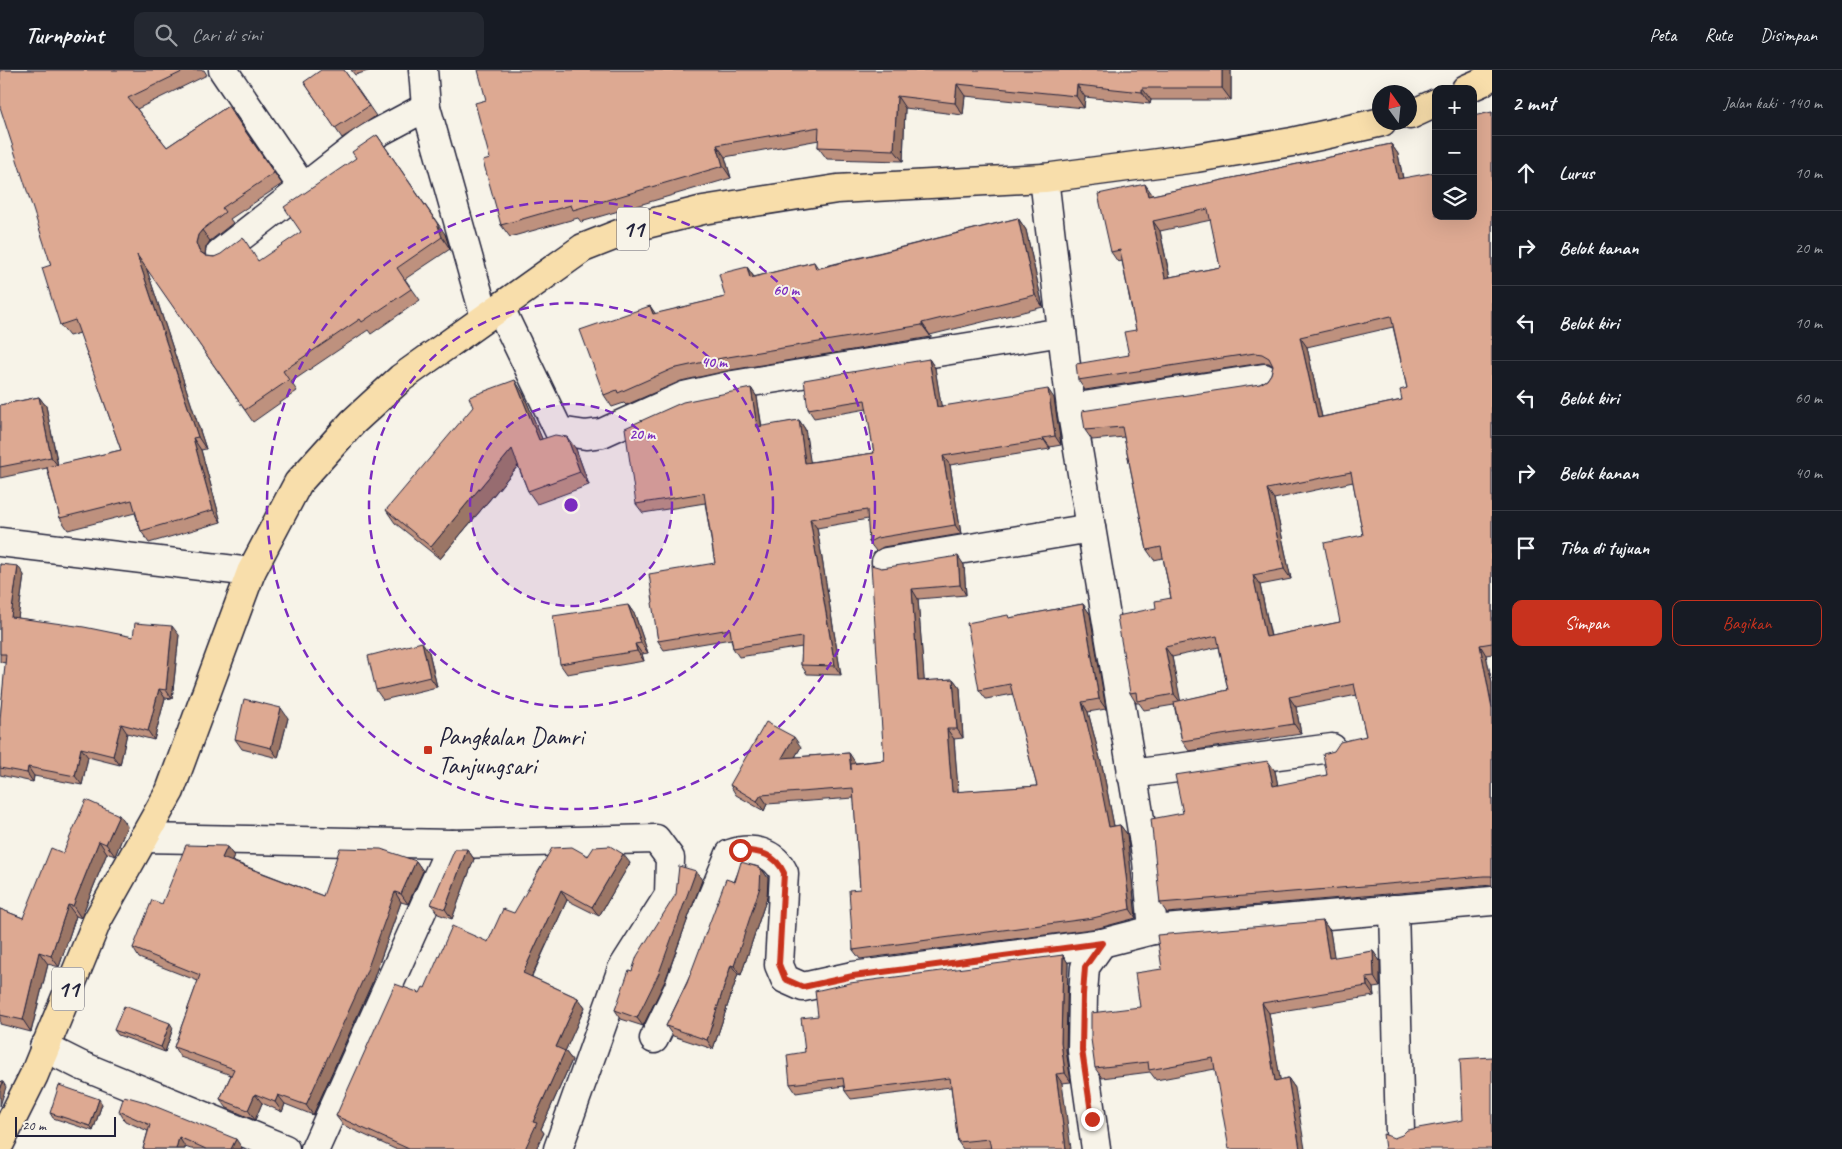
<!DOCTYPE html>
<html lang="id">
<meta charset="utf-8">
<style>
:root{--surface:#171b24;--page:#242831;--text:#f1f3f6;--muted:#9ea1a6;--line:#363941;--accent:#c8321e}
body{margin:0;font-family:Caveat,sans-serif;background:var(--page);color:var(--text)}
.controls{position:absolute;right:15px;top:15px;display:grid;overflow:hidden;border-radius:10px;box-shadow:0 5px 20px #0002}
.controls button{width:45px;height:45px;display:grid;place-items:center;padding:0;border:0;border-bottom:1px solid var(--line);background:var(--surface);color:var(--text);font:25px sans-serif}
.compass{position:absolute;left:1372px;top:15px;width:45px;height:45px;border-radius:50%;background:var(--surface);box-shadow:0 5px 20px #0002;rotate:345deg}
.scale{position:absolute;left:15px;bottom:12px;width:101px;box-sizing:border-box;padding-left:5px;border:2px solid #22223b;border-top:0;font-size:14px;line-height:18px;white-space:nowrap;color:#22223b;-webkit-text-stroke:4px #f7f3e8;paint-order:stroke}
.stop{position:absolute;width:15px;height:15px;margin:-11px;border:4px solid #c8321e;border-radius:50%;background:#fff}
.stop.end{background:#c8321e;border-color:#fff;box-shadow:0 1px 5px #0008}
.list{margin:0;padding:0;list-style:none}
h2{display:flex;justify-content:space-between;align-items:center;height:65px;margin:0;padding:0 20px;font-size:21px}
h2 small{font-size:16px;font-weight:400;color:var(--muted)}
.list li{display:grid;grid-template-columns:32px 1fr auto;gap:15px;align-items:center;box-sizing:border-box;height:75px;padding:0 20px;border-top:1px solid var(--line)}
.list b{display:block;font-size:19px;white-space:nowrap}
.list em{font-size:16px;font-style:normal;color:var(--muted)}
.actions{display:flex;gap:10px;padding:15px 20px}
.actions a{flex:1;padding:11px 0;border:1px solid var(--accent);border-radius:10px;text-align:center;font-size:18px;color:var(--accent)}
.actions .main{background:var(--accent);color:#fff}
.icon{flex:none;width:28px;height:28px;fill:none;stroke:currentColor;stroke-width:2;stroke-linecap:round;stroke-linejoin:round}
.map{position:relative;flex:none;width:1492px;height:1079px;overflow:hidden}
header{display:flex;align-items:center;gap:30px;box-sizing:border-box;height:70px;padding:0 25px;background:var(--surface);border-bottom:1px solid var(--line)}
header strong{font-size:24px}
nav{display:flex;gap:28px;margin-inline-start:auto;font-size:18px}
.search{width:350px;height:45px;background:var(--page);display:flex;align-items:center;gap:12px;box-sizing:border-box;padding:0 18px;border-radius:10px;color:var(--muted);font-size:19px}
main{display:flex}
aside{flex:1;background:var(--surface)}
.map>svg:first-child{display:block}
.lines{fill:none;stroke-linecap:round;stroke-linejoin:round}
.minor-casing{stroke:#22223b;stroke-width:31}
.trunk-casing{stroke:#22223b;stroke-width:31}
.minor{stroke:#f7f3e8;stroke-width:28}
.trunk{stroke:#f8deab;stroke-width:28}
.wall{fill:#be917e;stroke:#22223b;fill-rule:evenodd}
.shaded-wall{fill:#9b7666;stroke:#22223b}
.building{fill:#dda992;stroke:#22223b;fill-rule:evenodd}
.route{stroke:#c8321e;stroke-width:6}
.ring{fill:none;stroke:#7b2cbf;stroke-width:2.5;stroke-dasharray:9 6}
.poi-dot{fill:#c8321e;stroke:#f7f3e8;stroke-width:2}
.labels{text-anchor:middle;stroke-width:4;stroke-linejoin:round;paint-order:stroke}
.shield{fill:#f7f3e8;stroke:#62616f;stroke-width:1}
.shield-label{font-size:24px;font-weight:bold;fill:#22223b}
.poi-label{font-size:25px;fill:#22223b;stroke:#f7f3e8;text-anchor:start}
.centre{fill:#7b2cbf;stroke:#f7f3e8;stroke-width:2.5}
.ring-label{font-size:15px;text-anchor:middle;font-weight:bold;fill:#7b2cbf;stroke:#f7f3e8;stroke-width:4;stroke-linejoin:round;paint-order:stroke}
</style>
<header>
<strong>Turnpoint</strong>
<div class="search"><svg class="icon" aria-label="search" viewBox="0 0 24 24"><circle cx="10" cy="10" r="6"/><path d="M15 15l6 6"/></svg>Cari di sini</div>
<nav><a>Peta</a><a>Rute</a><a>Disimpan</a></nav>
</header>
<main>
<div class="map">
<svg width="1492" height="1079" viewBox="0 0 1492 1079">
<rect width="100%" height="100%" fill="#f7f3e8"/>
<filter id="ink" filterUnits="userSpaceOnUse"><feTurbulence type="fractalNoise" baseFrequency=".02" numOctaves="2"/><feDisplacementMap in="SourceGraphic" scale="10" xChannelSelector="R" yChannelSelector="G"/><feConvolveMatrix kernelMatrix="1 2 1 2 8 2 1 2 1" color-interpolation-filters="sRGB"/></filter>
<g filter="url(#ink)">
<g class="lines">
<g class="minor-casing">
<g id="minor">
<path d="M223,0L303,118"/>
<path d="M423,0L426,37L485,247"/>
<path d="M1044,108L1071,338L1147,791L1153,860"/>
<path d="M220,183L366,69L426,37"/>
<path d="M500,238L559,361L586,365L602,363L684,326L733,315L1062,262"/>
<path d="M1071,338L1264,308"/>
<path d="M0,472L251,502"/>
<path d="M886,492L1091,458"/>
<path d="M1131,704L1332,678"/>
<path d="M143,768L452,774L656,769L670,788L669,825L622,899L558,1079"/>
<path d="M1394,839L1400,1062"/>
<path d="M654,969L679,917L700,856L730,784C752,776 774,782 784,803L779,895L785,909L803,917L853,906L1102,873L1153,860L1492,831"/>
<path d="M44,977L80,995L285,1079"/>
<path d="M315,1079L452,774"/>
<path d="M1096,1079L1082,980L1083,924L1085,897L1102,873"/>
</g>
</g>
<g class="trunk-casing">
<g id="trunk">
<path d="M1466,19L1482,12L1492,4"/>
<path d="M1410,45L1436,33"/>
<path d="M0,1073L34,1005L97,851L170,721L251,502L298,413L353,352L401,308L583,178L639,156L703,140L837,119L1044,108L1196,88L1292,72L1382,52"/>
</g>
</g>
<use href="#minor" class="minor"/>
<use href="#trunk" class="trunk"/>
</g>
<g class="wall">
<path d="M0,0H204L207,5L137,39L167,77L228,36L282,114L230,149L233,153L210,171L206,177L205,185L206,186L258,191L445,164L450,179L405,209L420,230L371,264L368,260L291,312L297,321L253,352L146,197L206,379L201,380L221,452L149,473L141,461L135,443L68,460L60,448L47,398L0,408V335L39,327L46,336L58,395L121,380L80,263L69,266L60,255L51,195Z"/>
<path d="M344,0L376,46L342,68L304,12Z"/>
<path d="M351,0H371L355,5Z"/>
<path d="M1231,0V30H1151L1150,34L1085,27L1084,38L965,26L963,45L905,38L903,91L827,89L818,77L819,70L725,87L731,108L581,152L578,148L510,167L501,155L490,89L486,30Z"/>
<path d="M1492,42V584L1486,585L1492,613V815L1167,843L1160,833L1183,743L1275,701L1278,716L1327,705L1334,681L1366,666L1357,625L1296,637L1301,664L1189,681L1182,671L1174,635L1144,640L1139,633H1136L1130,623L1156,538L1171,528L1163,488L1154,490L1147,480L1124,367L1092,370L1085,360L1260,314L1267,310L1271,304L1273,296L1269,293H1262L1085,320L1078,310L1129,285L1136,260L1122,191L1118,192L1111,182L1152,124L1153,125L1391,74L1398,84L1403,108L1473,146ZM1211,150L1220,197L1170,207L1160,161ZM1393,257L1407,318L1402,330L1322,347L1307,277ZM1353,412L1363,465L1340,552L1271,566L1260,515L1291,509L1274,429ZM1219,577L1228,620L1180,631L1172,587Z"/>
<path d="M1018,148L1026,160L1043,237L930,265L931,267L731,300L681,311L626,335L624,333L612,337L604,325L650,236L655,244L725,227L747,197L754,207L814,192L818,198Z"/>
<path d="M929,289L935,298L941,336L1054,328L1061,375L1050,377V379L950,395L961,464L883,477L876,481L869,472L868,449L817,458L841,605L807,604L801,595L802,577L739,587L733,578L731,569L664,580L658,571L653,532L715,493L705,433L643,443L636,434L751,318L757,327L762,357L799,350L805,359L810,392L874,383L867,339L814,348L808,339Z"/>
<path d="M523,323L542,369L576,379L589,415L537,434L528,421L518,396L440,489L395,453L386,440Z"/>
<path d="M0,494L24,505L18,548L133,567L179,565L172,629L165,628L154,670L127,663L120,695L88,687L82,715L34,706L33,712L0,705V649L6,593L0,592Z"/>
<path d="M964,495L966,525L918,529L924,611L953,609L960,618L963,668L954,669L958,722L1037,716L1013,624L986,629L979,620L1010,548L1083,534L1090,544L1106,639L1088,642L1103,700L1114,756L1120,755L1127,764L1136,848L1099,858L860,889L853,880L860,819L854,728L767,734L764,741L736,725L730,715L801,677L795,687L849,683L855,693L884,690L882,498Z"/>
<path d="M628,535L635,545L648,583L642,584L644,591L567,604L560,594Z"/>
<path d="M429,582L437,617L383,630L376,620Z"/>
<path d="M288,648L278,688L242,679L235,669Z"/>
<path d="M127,756L115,786L107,783L81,848L76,846L59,897L48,894L31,962L0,954V839L23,848L63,783Z"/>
<path d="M227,777L234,786L232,791L323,826L416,791L423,801L408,834L401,832L372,913L313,1045L285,1034L282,1042L262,1033L255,1050L227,1038L220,1029L231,1005L180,987L174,977L198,911L139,888L133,878L162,834Z"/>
<path d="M467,779L474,789L452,849L438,844L431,834Z"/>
<path d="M588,786L630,793L599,846L567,830L532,907L578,928L585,937L565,981L572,990L541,1059L544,1063L536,1079H395L343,1055L336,1046L420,923L425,918L488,872L514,843Z"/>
<path d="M761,798L768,808L767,827L741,905L738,904L713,979L673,966L666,956L735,812Z"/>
<path d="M702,810L665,911L643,956L621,949L615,940L632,901Z"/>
<path d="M1323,851L1330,861L1334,888L1373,881L1380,891V917L1373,918L1374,926L1269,943L1280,1010L1288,1008L1295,1018L1215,999L1156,1010L1150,1002L1102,1008L1095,998L1140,937L1162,899Z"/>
<path d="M1063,885L1068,893L1066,980L1071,1012L1062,1013L990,1078L979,1079H963L958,1072L951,1017L851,1029L845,1021L844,1016L796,1023L790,1014L805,982L818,946Z"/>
<path d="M173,958L165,982L118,965L114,960Z"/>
<path d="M102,1034L93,1061L53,1048L50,1043Z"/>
<path d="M119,1041L242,1078V1079H191L185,1077V1079H143L148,1061L125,1051Z"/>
</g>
<g class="shaded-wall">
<path d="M1222,0H1231V30L1222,18Z"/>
<path d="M957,14L965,26L963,45L955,33Z"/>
<path d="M1077,15L1085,27L1084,38L1076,26Z"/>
<path d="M1142,18L1151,30L1150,34L1142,22Z"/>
<path d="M897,26L905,38L903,91L894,80Z"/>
<path d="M377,65L445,164L450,179L442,167Z"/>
<path d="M1391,74L1398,84L1405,119L1398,109Z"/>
<path d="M717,75L725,87L731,108L723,96Z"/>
<path d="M1145,114L1152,124L1155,136L1148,126Z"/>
<path d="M1018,148L1026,160L1043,237L1035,225Z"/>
<path d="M1153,151L1160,161L1172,218L1165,208Z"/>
<path d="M202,160L210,171L206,177L205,185L199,181L196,173L198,165Z"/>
<path d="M137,185L146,197L206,379L198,367Z"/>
<path d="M747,197L755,209L750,208Z"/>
<path d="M650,236L658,247L653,244Z"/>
<path d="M922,253L930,265L931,267L922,255Z"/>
<path d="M1300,267L1307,277L1324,357L1318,348Z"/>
<path d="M929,289L935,298L943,346L937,337Z"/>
<path d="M515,310L523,323L548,383L539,370Z"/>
<path d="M751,318L757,327L763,366L757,357Z"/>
<path d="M1048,319L1054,328L1061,375L1055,366Z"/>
<path d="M39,327L46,336L58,396L51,387Z"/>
<path d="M799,350L805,359L812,402L805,393Z"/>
<path d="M567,367L576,379L589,415L580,402Z"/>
<path d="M193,368L201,380L221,452L213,440Z"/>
<path d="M1043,368L1050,377V379L1044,370Z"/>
<path d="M512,379L521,392L440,489L431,477Z"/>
<path d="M943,386L950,395L961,464L955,455Z"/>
<path d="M1267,419L1274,429L1291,509L1284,499Z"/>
<path d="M810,449L817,458L841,605L835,596Z"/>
<path d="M958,486L964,495L966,525L960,515Z"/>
<path d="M18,496L24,505L17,556L11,547Z"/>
<path d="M1253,505L1260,515L1273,577L1266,567Z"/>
<path d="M912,519L918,529L925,620L918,611Z"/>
<path d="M1083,534L1090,544L1106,639L1099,629Z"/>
<path d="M628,535L635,545L648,583L641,573Z"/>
<path d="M172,556L179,565L172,629L166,620Z"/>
<path d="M422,572L429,582L437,617L430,607Z"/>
<path d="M635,574L642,584L644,591L637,581Z"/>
<path d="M1480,575L1486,585L1492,613V638Z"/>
<path d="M1165,577L1172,587L1181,633L1174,624Z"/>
<path d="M953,609L960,618L963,668L957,659Z"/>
<path d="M159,619L165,628L154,670L148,661Z"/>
<path d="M1289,627L1296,637L1301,664L1294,654Z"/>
<path d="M1082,632L1088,642L1103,700L1116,766L1109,757Z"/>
<path d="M281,638L288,648L278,688L271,678Z"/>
<path d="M121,654L127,663L120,695L113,686Z"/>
<path d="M947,659L954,669L959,731L952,722Z"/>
<path d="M794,667L801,677L789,697L782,688Z"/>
<path d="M81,678L88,687L82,715L75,706Z"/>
<path d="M849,683L855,692L858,709L851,700Z"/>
<path d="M1268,691L1275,701L1280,726L1273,716Z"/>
<path d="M28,697L34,706L33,712L27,703Z"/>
<path d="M761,725L767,734L764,741L757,731Z"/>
<path d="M119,745L127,756L115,786L106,774Z"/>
<path d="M1120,755L1127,764L1136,848L1130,839Z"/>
<path d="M99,771L107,783L81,848L73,836Z"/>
<path d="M227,777L234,786L229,798L222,788Z"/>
<path d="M467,779L474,789L452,849L445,839Z"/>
<path d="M623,784L630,793L599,846L592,837Z"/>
<path d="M416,791L423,801L408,834L401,824Z"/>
<path d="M761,798L768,808L767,827L741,905L734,896Z"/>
<path d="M696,801L702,810L665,911L643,956L637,948Z"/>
<path d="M561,820L567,830L529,912L523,903Z"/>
<path d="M395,822L401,832L372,913L313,1045L306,1035Z"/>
<path d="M68,835L76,846L59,897L51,886Z"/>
<path d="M1323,851L1330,861L1336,898L1329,888Z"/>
<path d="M1373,881L1380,891V917L1374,907Z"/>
<path d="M39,882L48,894L31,962L23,950Z"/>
<path d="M1063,885L1068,893L1066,980L1071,1012L1065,1003L1061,972Z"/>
<path d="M731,895L738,904L713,979L707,970Z"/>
<path d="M1366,908L1373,918L1374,926L1367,916Z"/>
<path d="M578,928L585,937L563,986L556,977Z"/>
<path d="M1262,933L1269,943L1282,1020L1275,1011Z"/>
<path d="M170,953L173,958L165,982L161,977Z"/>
<path d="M565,981L572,990L541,1059L544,1063L536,1079H525L533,1052Z"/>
<path d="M1056,1004L1062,1013L1071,1079H1066Z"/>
<path d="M1288,1008L1295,1018L1305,1079H1300Z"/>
<path d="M3,1012L6,1017L0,1036V1020Z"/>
<path d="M255,1024L262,1033L255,1050L248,1040Z"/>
<path d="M278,1025L285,1034L282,1042L275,1032Z"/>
<path d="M99,1029L102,1034L93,1061L90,1056Z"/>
<path d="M179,1067L185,1077V1079H176Z"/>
<path d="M236,1069L242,1078V1079H231Z"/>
</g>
<g class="building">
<path d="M0,0H186L128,28L167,77L228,36L274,103L222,138L225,142L202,160L198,165L196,173L199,181L206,186L214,187L221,184L243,167L258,191L301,162L284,137L356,88L352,82L377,65L437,153L442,167L397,198L411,219L362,252L360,249L283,301L289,310L245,340L137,185L198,367L193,368L213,440L141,461L132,430L60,448L47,397L121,380L75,250L60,255L42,198L51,195L0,37Z"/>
<path d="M321,0H344L369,36L335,58L304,12Z"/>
<path d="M478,0H1222V18H1142V22L1077,15L1076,26L957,14L955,33L897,26L894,80L818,77L819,57L717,75L723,96L573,140L571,135L501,155L483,91L490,89L475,33L486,30Z"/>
<path d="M1492,42V573L1480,575L1492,638V807L1491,806H1484L1160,833L1151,749L1183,743L1175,705L1268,691L1273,716L1327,705L1323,684L1334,681L1340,672L1366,666L1354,614L1289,627L1294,654L1182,671L1174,632L1228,620L1217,566L1165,577L1174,624L1137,631L1136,622L1130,623L1117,546L1156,538L1155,531L1171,528L1161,477L1147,480L1122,357L1085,360L1082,341L1260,314L1267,310L1271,304L1273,296L1269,288L1262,284L1255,283L1078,310L1076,294L1129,285L1124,262L1136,260L1120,180L1111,182L1098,124L1145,114L1148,126L1391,74L1398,109L1436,102V146H1473V46ZM1208,139L1220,197L1165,208L1153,151ZM1391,246L1407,318L1400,320L1402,330L1318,348L1300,267ZM1351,402L1363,465L1324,473L1340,552L1266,567L1253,505L1284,499L1267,419Z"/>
<path d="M1018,148L1035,225L922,253V255L722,288L672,299L618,323L617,320L604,325L580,260L650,236L653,244L725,227L719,204L747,197L750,208L814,192L816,199Z"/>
<path d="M929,289L937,337L1048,319L1055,366L1043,368L1044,370L943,386L955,455L877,468L869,472L867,440L810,449L835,596L801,595L802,567L733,578L730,559L658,571L652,533L653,532L649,504L715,493L704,423L636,434L625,358L683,332L751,318L757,357L799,350L805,393L874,383L865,330L808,339L804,310Z"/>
<path d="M515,310L539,370L555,365L567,367L580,402L528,421L512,379L431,477L386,440L473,337L469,327Z"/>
<path d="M39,327L51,387L0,397V335Z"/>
<path d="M958,486L960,515L912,519L918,611L953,609L957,659H947L952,722L1037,716L1010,614L979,620L967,553L1008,545L1009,548L1083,534L1099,629L1082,632L1096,691L1109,757L1120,755L1130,839L1093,848L853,880L849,820L860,819L853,718L761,725L757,731L730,715L766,652L794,667L782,688L849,683L851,700V694L884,690L871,495L882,498Z"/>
<path d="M0,494L18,496L11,547L84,557L133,567L135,553L172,556L166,620L159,619L148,661L121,654L113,686L81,678L75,706L28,697L27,703L0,698V649L6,584H0Z"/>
<path d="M628,535L641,573L635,574L637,581L560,594L553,546Z"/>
<path d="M422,572L430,607L376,620L368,586Z"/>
<path d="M244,629L281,638L271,678L235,669Z"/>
<path d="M86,730L119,745L106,774L99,771L73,836L68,835L51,886L39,882L23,950L0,945V839L23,848L51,778L63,783Z"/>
<path d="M186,775L225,776L227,777L222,788L323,826L340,778L381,779L416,791L401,824L395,822L366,903L306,1035L278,1025L275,1032L255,1024L248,1040L220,1029L234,999L174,977L200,905L133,878L152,830L162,834Z"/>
<path d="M610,776L623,784L592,837L561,820L523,903L578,928L556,977L565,981L533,1052L537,1053L525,1079H409L336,1046L395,914L420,923L423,917L425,918L452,856L488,872L503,839L514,843L552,778L572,777L588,786L594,777Z"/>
<path d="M455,779H467L445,839L431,834Z"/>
<path d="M741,792L761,798L760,817L734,896L731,895L707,970L666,956L687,913L726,809L735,812Z"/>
<path d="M679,796L696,801L659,903L637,948L615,940L629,900L632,901L637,886L676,824Z"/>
<path d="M1323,851L1329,888L1373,881L1374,907L1366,908L1367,916L1262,933L1275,1011L1288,1008L1300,1079H1229L1213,988L1149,1000L1148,992L1095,998L1091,969V943L1140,937L1135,903L1162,899L1157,865Z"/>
<path d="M1063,885L1061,972L1065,1003L1056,1004L1066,1079H991L989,1069L958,1072L950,1008L845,1021L843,1008L790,1014L787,985L805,982L801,948L818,946L815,921L850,913Z"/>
<path d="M124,936L170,953L161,977L114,960Z"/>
<path d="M1492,987V1079H1385L1383,1064L1394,1068L1402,1065L1407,1060L1463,1050L1460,989Z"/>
<path d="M0,1011L3,1012L0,1020Z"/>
<path d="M59,1015L99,1029L90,1056L50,1043Z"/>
<path d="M124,1026L142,1031L236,1069L231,1079H206L179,1067L176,1079H143L150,1055L119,1041Z"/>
</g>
</g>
<g class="lines" filter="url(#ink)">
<path class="route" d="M740,780C761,782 775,783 784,803L779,894L785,909L803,917L853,906L1102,873L1085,897L1083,924L1082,980L1092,1049"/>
</g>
<circle cx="571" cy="435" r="101" fill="#7b2cbf" fill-opacity=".12"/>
<g class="ring">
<circle cx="571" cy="435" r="101"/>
<circle cx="571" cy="435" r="202"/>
<circle cx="571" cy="435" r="304"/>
</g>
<rect class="poi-dot" x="423" y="675" width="10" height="10" rx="2.5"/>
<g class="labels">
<g class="shield">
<rect x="617" y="137.5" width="32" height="43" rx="4"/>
<rect x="52" y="897.5" width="32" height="43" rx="4"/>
</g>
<g class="shield-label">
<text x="633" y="167">11</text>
<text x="68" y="927">11</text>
</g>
<g class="poi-label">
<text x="438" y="675">Pangkalan Damri<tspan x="438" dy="29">Tanjungsari</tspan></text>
</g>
</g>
<circle cx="571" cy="435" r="8" class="centre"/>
<g class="ring-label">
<text x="786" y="225">60 m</text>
<text x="714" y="297">40 m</text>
<text x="642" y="369">20 m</text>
</g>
</svg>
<div class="controls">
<button>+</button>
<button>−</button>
<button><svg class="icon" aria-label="layers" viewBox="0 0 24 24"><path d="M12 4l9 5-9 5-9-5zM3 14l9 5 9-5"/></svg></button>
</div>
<svg class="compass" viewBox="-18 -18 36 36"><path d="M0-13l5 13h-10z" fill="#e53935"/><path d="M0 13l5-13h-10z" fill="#9ea1a6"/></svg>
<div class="scale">20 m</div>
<div class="stop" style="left:740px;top:780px"></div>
<div class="stop end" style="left:1092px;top:1049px"></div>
</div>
<aside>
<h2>2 mnt<small>Jalan kaki · 140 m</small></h2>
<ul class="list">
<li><svg class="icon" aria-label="ahead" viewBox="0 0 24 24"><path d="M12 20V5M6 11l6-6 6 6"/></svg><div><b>Lurus</b></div><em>10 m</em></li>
<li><svg class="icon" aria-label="right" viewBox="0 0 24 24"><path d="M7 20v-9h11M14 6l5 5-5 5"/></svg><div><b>Belok kanan</b></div><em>20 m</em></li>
<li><svg class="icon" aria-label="left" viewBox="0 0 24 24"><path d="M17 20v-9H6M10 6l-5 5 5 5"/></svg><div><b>Belok kiri</b></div><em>10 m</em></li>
<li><svg class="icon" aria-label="left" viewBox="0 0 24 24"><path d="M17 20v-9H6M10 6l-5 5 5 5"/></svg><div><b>Belok kiri</b></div><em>60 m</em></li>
<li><svg class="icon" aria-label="right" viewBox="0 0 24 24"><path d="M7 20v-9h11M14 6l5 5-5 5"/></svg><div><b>Belok kanan</b></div><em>40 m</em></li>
<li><svg class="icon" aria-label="arrive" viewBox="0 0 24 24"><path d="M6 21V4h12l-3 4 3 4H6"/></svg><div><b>Tiba di tujuan</b></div></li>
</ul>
<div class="actions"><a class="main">Simpan</a><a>Bagikan</a></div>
</aside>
</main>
